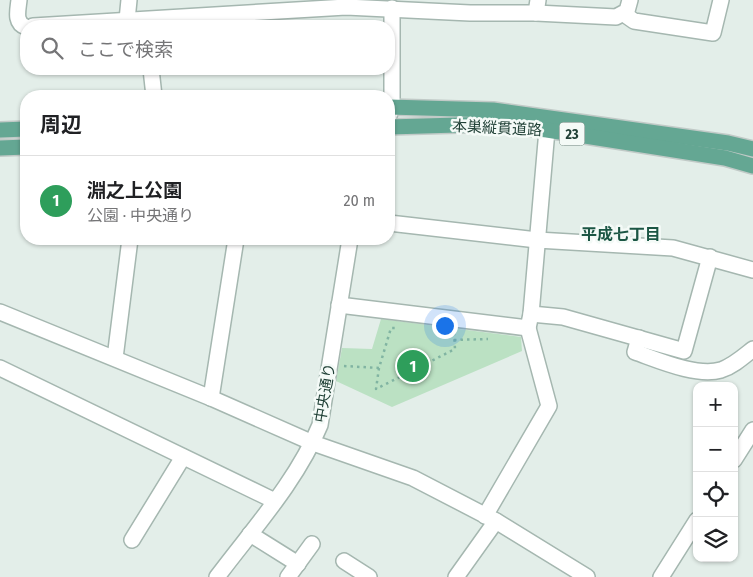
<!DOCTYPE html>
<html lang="ja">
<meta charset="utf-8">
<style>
:root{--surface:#fff;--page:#f6f6f6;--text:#202124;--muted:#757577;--line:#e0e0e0;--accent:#2563eb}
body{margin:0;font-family:"Fira Sans Condensed","Noto Sans JP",sans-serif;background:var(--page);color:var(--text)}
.controls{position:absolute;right:15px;bottom:15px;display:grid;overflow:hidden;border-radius:10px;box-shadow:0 1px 4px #0004}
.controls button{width:45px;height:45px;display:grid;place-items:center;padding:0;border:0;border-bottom:1px solid var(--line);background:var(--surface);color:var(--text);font:25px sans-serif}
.you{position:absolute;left:444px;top:325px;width:18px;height:18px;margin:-12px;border:4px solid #fff;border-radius:50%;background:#1a73e8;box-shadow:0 0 0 8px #1a73e833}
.badge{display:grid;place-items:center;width:32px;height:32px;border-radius:50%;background:var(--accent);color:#fff;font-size:16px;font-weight:700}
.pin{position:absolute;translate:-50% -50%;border:2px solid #fff;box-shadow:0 1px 5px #0006}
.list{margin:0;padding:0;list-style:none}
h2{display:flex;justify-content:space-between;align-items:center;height:65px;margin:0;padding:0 20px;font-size:21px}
h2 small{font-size:16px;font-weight:400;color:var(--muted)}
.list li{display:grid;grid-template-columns:32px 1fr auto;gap:15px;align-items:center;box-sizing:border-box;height:90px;padding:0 20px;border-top:1px solid var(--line)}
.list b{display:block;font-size:19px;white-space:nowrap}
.list p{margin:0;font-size:16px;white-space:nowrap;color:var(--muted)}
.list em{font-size:16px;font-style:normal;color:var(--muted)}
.icon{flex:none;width:28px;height:28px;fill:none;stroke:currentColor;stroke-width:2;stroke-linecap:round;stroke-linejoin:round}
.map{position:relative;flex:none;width:753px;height:577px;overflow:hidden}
.search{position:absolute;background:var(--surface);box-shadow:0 1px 4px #0004;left:20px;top:20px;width:375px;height:55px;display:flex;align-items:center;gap:12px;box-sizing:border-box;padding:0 18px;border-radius:20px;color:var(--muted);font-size:19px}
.panel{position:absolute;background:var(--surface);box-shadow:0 1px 4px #0004;left:20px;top:90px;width:375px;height:155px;border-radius:20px}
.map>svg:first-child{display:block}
.green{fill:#bbe1c3}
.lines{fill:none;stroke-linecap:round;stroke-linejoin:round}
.minor-casing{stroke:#a5b7b0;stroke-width:18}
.tertiary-casing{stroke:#a5b7b0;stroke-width:18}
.primary-casing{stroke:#c1cac7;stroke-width:18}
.path{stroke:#81b4a2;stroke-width:2.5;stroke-dasharray:2.5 4;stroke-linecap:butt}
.minor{stroke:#fff;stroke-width:15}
.tertiary{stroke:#fff;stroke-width:15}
.primary{stroke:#64a793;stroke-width:15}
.labels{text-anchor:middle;stroke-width:5;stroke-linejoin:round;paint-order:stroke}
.shield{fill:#f4faf7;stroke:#607871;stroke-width:1}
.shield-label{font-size:14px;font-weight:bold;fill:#214137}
.street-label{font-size:15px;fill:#214137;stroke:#f4faf7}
.neighbourhood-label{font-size:16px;font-weight:bold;fill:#1b5644;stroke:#f4faf7}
</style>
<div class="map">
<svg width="753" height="577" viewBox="0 0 753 577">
<rect width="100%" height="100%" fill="#e3eee9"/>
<path class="green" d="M381,319L521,337L522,351L392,407L336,381L342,348L372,349Z"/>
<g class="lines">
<g class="minor-casing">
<g id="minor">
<path d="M536,13L538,0"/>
<path d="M624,14L634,21L713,33L721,0"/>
<path d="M127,20L129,0"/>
<path d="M151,69L154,96"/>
<path d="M389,223L537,240L673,248L753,270"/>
<path d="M339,305L528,328L531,314L547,130L549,119"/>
<path d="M531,314L563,317L684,351L710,257"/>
<path d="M639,338L635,352C658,360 696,377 721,370C733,366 743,357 753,349"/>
<path d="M115,358L130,239"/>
<path d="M0,368L275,501"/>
<path d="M211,398L236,239"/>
<path d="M734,460L753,430"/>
<path d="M485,516L549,406L528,328"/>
<path d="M250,534L298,564"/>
<path d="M132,540L183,457"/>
<path d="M344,561L369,577"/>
<path d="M288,577L312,544"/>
<path d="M456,577L496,521"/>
<path d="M661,577L697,520"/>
</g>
</g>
<g class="tertiary-casing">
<g id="tertiary">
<path d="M19,0C18,10 14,23 26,27"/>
<path d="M33,26L346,7L470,13H536L616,17L627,11L630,0"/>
<path d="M389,116L392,107V8"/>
<path d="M0,312L211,398L313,443L413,478L496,521L587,577"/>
<path d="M217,577C253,529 297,481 320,425L350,239"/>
</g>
</g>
<g class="primary-casing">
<g id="primary">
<path d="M389,107L493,110L728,143L753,149"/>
<path d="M389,127L492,124L547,130L725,158L753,166"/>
<path d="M0,130L26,129"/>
<path d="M0,148L26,147"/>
</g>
</g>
<g class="path">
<path d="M454,340L488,339"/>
<path d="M344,366L379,368L391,328H398"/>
<path d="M379,368L376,389L455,349L454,333"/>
</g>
<use href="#minor" class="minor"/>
<use href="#tertiary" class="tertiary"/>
<use href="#primary" class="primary"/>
</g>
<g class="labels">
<rect class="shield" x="559.5" y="122.5" width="25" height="23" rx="4"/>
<g class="shield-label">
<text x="572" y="139">23</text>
</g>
<g class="street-label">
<text transform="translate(497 128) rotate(3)" y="5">本巣縦貫道路</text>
<text transform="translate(325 393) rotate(-80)" y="5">中央通り</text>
</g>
<g class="neighbourhood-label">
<text x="621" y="240">平成七丁目</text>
</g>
</g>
</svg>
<div class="controls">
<button>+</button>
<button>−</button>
<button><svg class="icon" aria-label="locate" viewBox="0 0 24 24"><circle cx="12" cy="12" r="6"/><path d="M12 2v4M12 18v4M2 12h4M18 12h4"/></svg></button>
<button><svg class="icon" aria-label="layers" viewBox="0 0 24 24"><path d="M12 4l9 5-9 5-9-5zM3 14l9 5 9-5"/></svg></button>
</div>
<div class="you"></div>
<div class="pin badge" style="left:413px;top:366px;background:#2e9e5b">1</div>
<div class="search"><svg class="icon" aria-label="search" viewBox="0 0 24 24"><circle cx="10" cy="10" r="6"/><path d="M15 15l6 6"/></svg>ここで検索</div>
<section class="panel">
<h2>周辺<small></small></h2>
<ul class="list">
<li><span class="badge" style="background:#2e9e5b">1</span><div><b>淵之上公園</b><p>公園 · 中央通り</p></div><em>20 m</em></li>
</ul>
</section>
</div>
